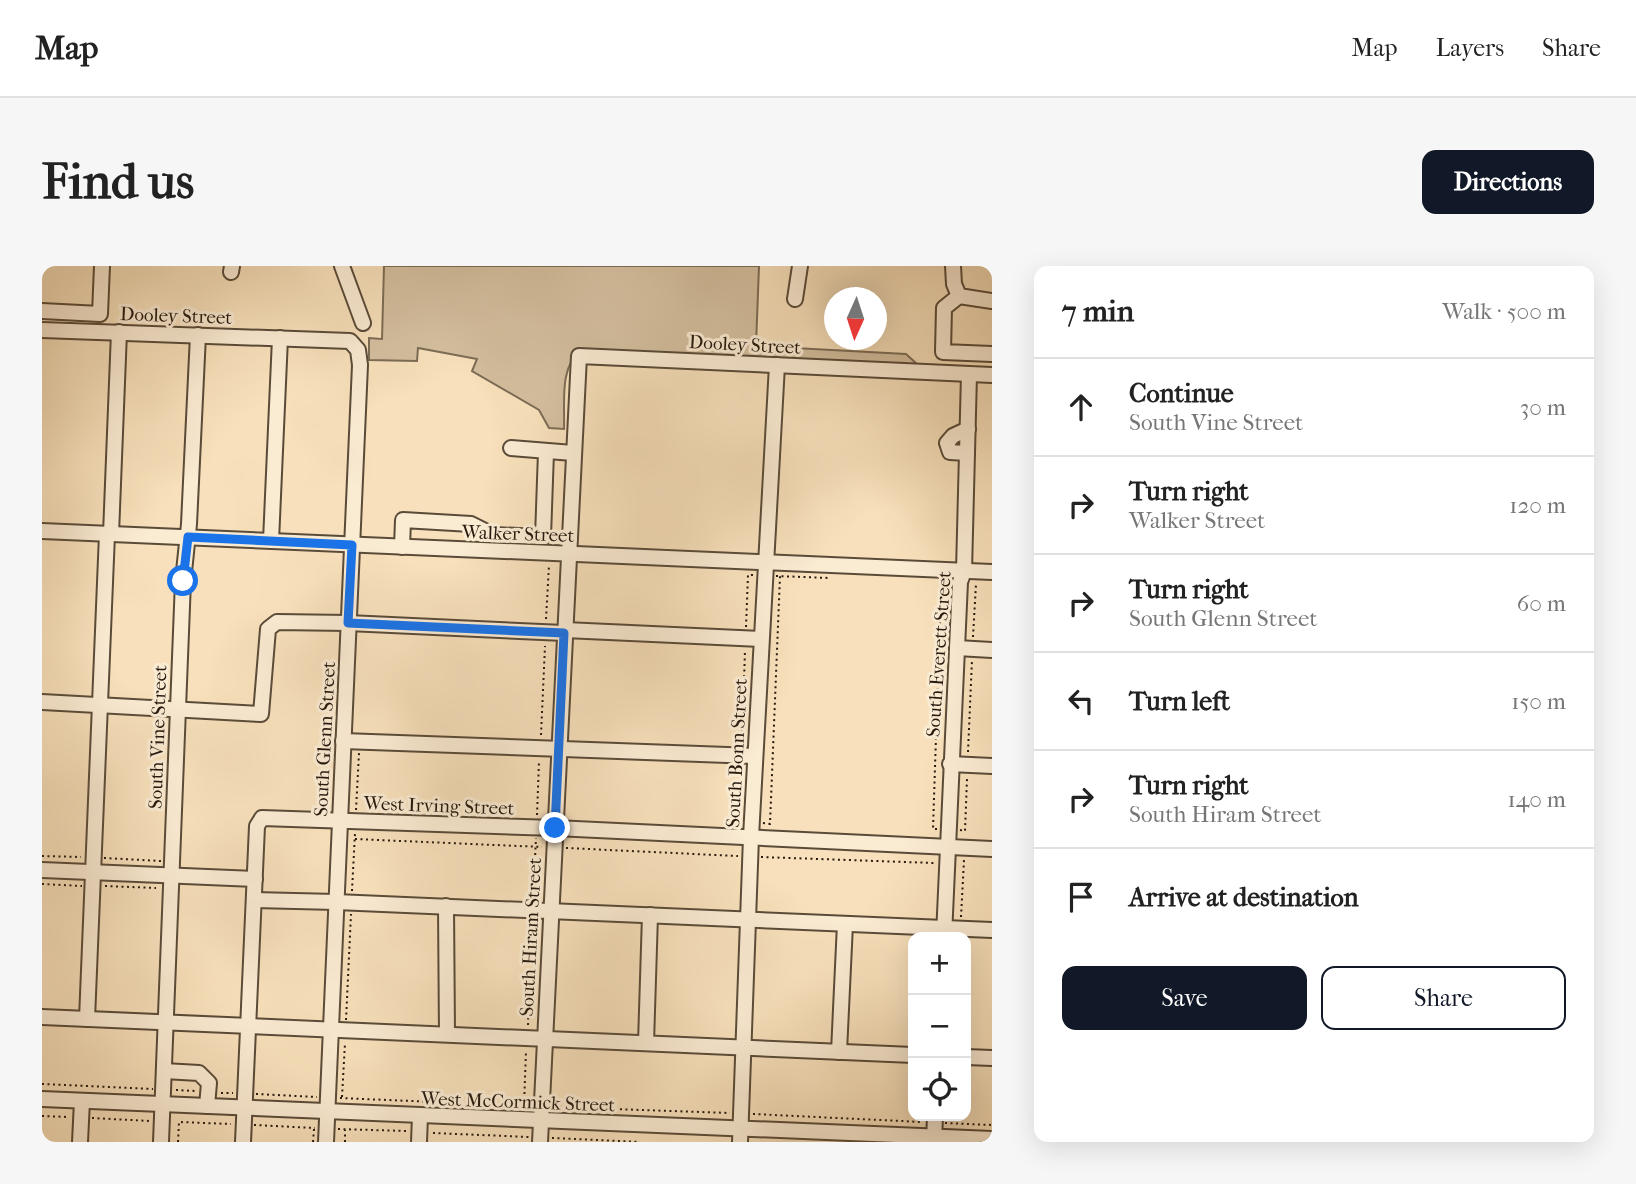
<!DOCTYPE html>
<meta charset="utf-8">
<style>
:root{--surface:#fff;--page:#f6f6f6;--text:#222;--muted:#767676;--line:#e0e0e0;--accent:#111827}
body{margin:0;font-family:"IM FELL French Canon",serif;background:var(--page);color:var(--text)}
.controls{position:absolute;right:21px;bottom:21px;display:grid;overflow:hidden;border-radius:14px;box-shadow:0 7px 28px #0002}
.controls button{width:63px;height:63px;display:grid;place-items:center;padding:0;border:0;border-bottom:2px solid var(--line);background:var(--surface);color:var(--text);font:35px sans-serif}
.compass{position:absolute;left:782px;top:21px;width:63px;height:63px;border-radius:50%;background:var(--surface);box-shadow:0 7px 28px #0002;rotate:183deg}
.stop{position:absolute;width:21px;height:21px;margin:-16px;border:5px solid #1a73e8;border-radius:50%;background:#fff}
.stop.end{background:#1a73e8;border-color:#fff;box-shadow:0 2px 7px #0008}
.list{margin:0;padding:0;list-style:none}
h2{display:flex;justify-content:space-between;align-items:center;height:91px;margin:0;padding:0 28px;font-size:30px}
h2 small{font-size:23px;font-weight:400;color:var(--muted)}
.list li{display:grid;grid-template-columns:46px 1fr auto;gap:21px;align-items:center;box-sizing:border-box;height:98px;padding:0 28px;border-top:2px solid var(--line)}
.list b{display:block;font-size:26px;white-space:nowrap}
.list p{margin:0;font-size:23px;white-space:nowrap;color:var(--muted)}
.list em{font-size:23px;font-style:normal;color:var(--muted)}
.actions{display:flex;gap:14px;padding:21px 28px}
.actions a{flex:1;padding:16px 0;border:2px solid var(--accent);border-radius:14px;text-align:center;font-size:24px;color:var(--accent)}
.actions .main{background:var(--accent);color:#fff}
.icon{flex:none;width:38px;height:38px;fill:none;stroke:currentColor;stroke-width:2;stroke-linecap:round;stroke-linejoin:round}
.map{position:relative;flex:none;width:950px;height:876px;overflow:hidden;border-radius:14px}
header{display:flex;align-items:center;gap:42px;box-sizing:border-box;height:98px;padding:0 35px;background:var(--surface);border-bottom:2px solid var(--line)}
header strong{font-size:33px}
nav{display:flex;gap:38px;margin-inline-start:auto;font-size:24px}
.intro{display:flex;align-items:center;justify-content:space-between;box-sizing:border-box;height:168px;padding:0 42px}
h1{margin:0;font-size:49px}
.button{padding:18px 32px;border-radius:14px;background:var(--accent);color:#fff;font-size:24px;font-weight:700}
main{display:flex;gap:42px;padding:0 42px}
aside{flex:1;background:var(--surface);border-radius:14px;box-shadow:0 7px 28px #0002}
.map>svg:first-child{display:block}
.green{fill:#d3be9e;stroke:#7c6c56;stroke-width:2}
.lines{fill:none;stroke-linecap:round;stroke-linejoin:round}
.minor-casing{stroke:#5a4b39;stroke-width:18}
.path{stroke:#26190e;stroke-width:2;stroke-dasharray:2 3.5;stroke-linecap:butt}
.minor{stroke:#faebd3;stroke-width:14}
.route{stroke:#1a73e8;stroke-width:9}
.labels{text-anchor:middle;stroke-width:6;stroke-linejoin:round;paint-order:stroke}
.street-label{font-size:19px;fill:#26190e;stroke:#faebd3}
</style>
<header>
<strong>Map</strong>
<nav><a>Map</a><a>Layers</a><a>Share</a></nav>
</header>
<div class="intro"><h1>Find us</h1><a class="button">Directions</a></div>
<main>
<div class="map">
<svg width="950" height="876" viewBox="0 0 950 876">
<rect width="100%" height="100%" fill="#f7e0bb"/>
<filter id="stains"><feTurbulence type="fractalNoise" baseFrequency=".00286" numOctaves="4"/><feColorMatrix values="0 0 0 0 .2 0 0 0 0 .09 0 0 0 0 .02 0 0 0 .5 -.17"/></filter>
<radialGradient id="worn" r=".72"><stop offset=".6" stop-color="#630" stop-opacity="0"/><stop offset="1" stop-color="#630" stop-opacity=".3"/></radialGradient>
<path class="green" d="M342,0H717L714,80L864,88L876,99L539,84C517,101 523,137 522,163L507,162L497,144L430,105L435,93L376,82L375,95L327,94V72L340,73Z"/>
<g class="lines">
<g class="minor-casing">
<g id="minor">
<path d="M300,0L321,57"/>
<path d="M911,0L912,18L917,30L950,35"/>
<path d="M189,6L190,0"/>
<path d="M917,30L902,42L901,86L950,88"/>
<path d="M753,33L758,0"/>
<path d="M0,45L58,48L60,0"/>
<path d="M0,64L308,75L316,84L318,99L284,876"/>
<path d="M469,182L531,187"/>
<path d="M925,187L908,186L905,177L911,170L926,163"/>
<path d="M0,265L950,306"/>
<path d="M69,268L77,66"/>
<path d="M229,275L238,72"/>
<path d="M360,281L361,254L429,258L451,269L501,271L504,186"/>
<path d="M523,364L719,373"/>
<path d="M915,382L950,384"/>
<path d="M0,436L219,448L226,363L235,356L306,357L522,367"/>
<path d="M301,475L713,490"/>
<path d="M908,498L950,500"/>
<path d="M0,604L213,613"/>
<path d="M212,634L294,636L950,664"/>
<path d="M404,640L405,768"/>
<path d="M902,670L918,316L922,305L927,108"/>
<path d="M0,751L871,789"/>
<path d="M45,753L65,268"/>
<path d="M604,777L608,649"/>
<path d="M797,786L803,658"/>
<path d="M924,791L950,792"/>
<path d="M122,805L157,807L167,817L165,840"/>
<path d="M0,833L950,873"/>
<path d="M38,876L40,835"/>
<path d="M119,876L141,315L147,258L156,69"/>
<path d="M201,876L215,560L220,552L513,562L950,583"/>
<path d="M377,876L378,850"/>
<path d="M498,876L537,90L950,109"/>
<path d="M698,876L709,571L735,99"/>
<path d="M892,876L893,850"/>
</g>
</g>
<g class="path">
<path d="M734,310L788,312"/>
<path d="M504,353L507,299"/>
<path d="M704,361L706,309H711"/>
<path d="M931,371L934,318"/>
<path d="M499,469L503,380"/>
<path d="M700,477L703,384"/>
<path d="M926,486L930,394"/>
<path d="M314,544L317,487"/>
<path d="M495,549L497,495"/>
<path d="M697,554L699,500"/>
<path d="M721,557L728,558L738,310"/>
<path d="M895,563H891L899,317"/>
<path d="M918,564L923,565L925,513"/>
<path d="M313,573L500,581"/>
<path d="M524,582L696,590"/>
<path d="M0,590L39,591"/>
<path d="M719,591L892,597"/>
<path d="M62,592L119,595"/>
<path d="M0,618L40,620"/>
<path d="M63,620L114,622"/>
<path d="M310,625L313,567"/>
<path d="M491,633L494,572"/>
<path d="M919,651L922,594"/>
<path d="M304,754L309,648"/>
<path d="M486,759L490,656"/>
<path d="M0,818L111,823"/>
<path d="M134,824L153,825"/>
<path d="M179,827H191"/>
<path d="M214,828L275,831"/>
<path d="M300,831L303,777"/>
<path d="M298,832L488,840"/>
<path d="M482,839L484,785"/>
<path d="M512,841L688,847"/>
<path d="M711,848L880,856"/>
<path d="M0,850L27,851"/>
<path d="M50,852L108,855"/>
<path d="M903,857L950,859"/>
<path d="M212,859L273,862"/>
<path d="M296,863L364,865"/>
<path d="M391,867L487,871"/>
<path d="M510,872L598,876"/>
<path d="M136,876L137,856L189,858"/>
<path d="M271,876L272,863"/>
<path d="M303,876V864"/>
</g>
<use href="#minor" class="minor"/>
</g>
<g class="lines">
<path class="route" d="M141,315L146,271L310,279L306,357L522,367L513,562"/>
</g>
<g class="labels">
<g class="street-label">
<text transform="translate(134 49) rotate(2)" y="7">Dooley Street</text>
<text transform="translate(703 78) rotate(3)" y="7">Dooley Street</text>
<text transform="translate(476 267) rotate(2)" y="7">Walker Street</text>
<text transform="translate(896 388) rotate(-86)" y="7">South Everett Street</text>
<text transform="translate(115 471) rotate(-88)" y="7">South Vine Street</text>
<text transform="translate(282 473) rotate(-87)" y="7">South Glenn Street</text>
<text transform="translate(694 487) rotate(-87)" y="7">South Bonn Street</text>
<text transform="translate(397 539) rotate(2)" y="7">West Irving Street</text>
<text transform="translate(488 671) rotate(-87)" y="7">South Hiram Street</text>
<text transform="translate(476 835) rotate(2)" y="7">West McCormick Street</text>
</g>
</g>
<rect width="100%" height="100%" filter="url(#stains)"/>
<rect width="100%" height="100%" fill="url(#worn)"/>
</svg>
<div class="controls">
<button>+</button>
<button>−</button>
<button><svg class="icon" aria-label="locate" viewBox="0 0 24 24"><circle cx="12" cy="12" r="6"/><path d="M12 2v4M12 18v4M2 12h4M18 12h4"/></svg></button>
</div>
<svg class="compass" viewBox="-18 -18 36 36"><path d="M0-13l5 13h-10z" fill="#e53935"/><path d="M0 13l5-13h-10z" fill="#767676"/></svg>
<div class="stop" style="left:141px;top:315px"></div>
<div class="stop end" style="left:513px;top:562px"></div>
</div>
<aside>
<h2>7 min<small>Walk · 500 m</small></h2>
<ul class="list">
<li><svg class="icon" aria-label="ahead" viewBox="0 0 24 24"><path d="M12 20V5M6 11l6-6 6 6"/></svg><div><b>Continue</b><p>South Vine Street</p></div><em>30 m</em></li>
<li><svg class="icon" aria-label="right" viewBox="0 0 24 24"><path d="M7 20v-9h11M14 6l5 5-5 5"/></svg><div><b>Turn right</b><p>Walker Street</p></div><em>120 m</em></li>
<li><svg class="icon" aria-label="right" viewBox="0 0 24 24"><path d="M7 20v-9h11M14 6l5 5-5 5"/></svg><div><b>Turn right</b><p>South Glenn Street</p></div><em>60 m</em></li>
<li><svg class="icon" aria-label="left" viewBox="0 0 24 24"><path d="M17 20v-9H6M10 6l-5 5 5 5"/></svg><div><b>Turn left</b></div><em>150 m</em></li>
<li><svg class="icon" aria-label="right" viewBox="0 0 24 24"><path d="M7 20v-9h11M14 6l5 5-5 5"/></svg><div><b>Turn right</b><p>South Hiram Street</p></div><em>140 m</em></li>
<li><svg class="icon" aria-label="arrive" viewBox="0 0 24 24"><path d="M6 21V4h12l-3 4 3 4H6"/></svg><div><b>Arrive at destination</b></div></li>
</ul>
<div class="actions"><a class="main">Save</a><a>Share</a></div>
</aside>
</main>
